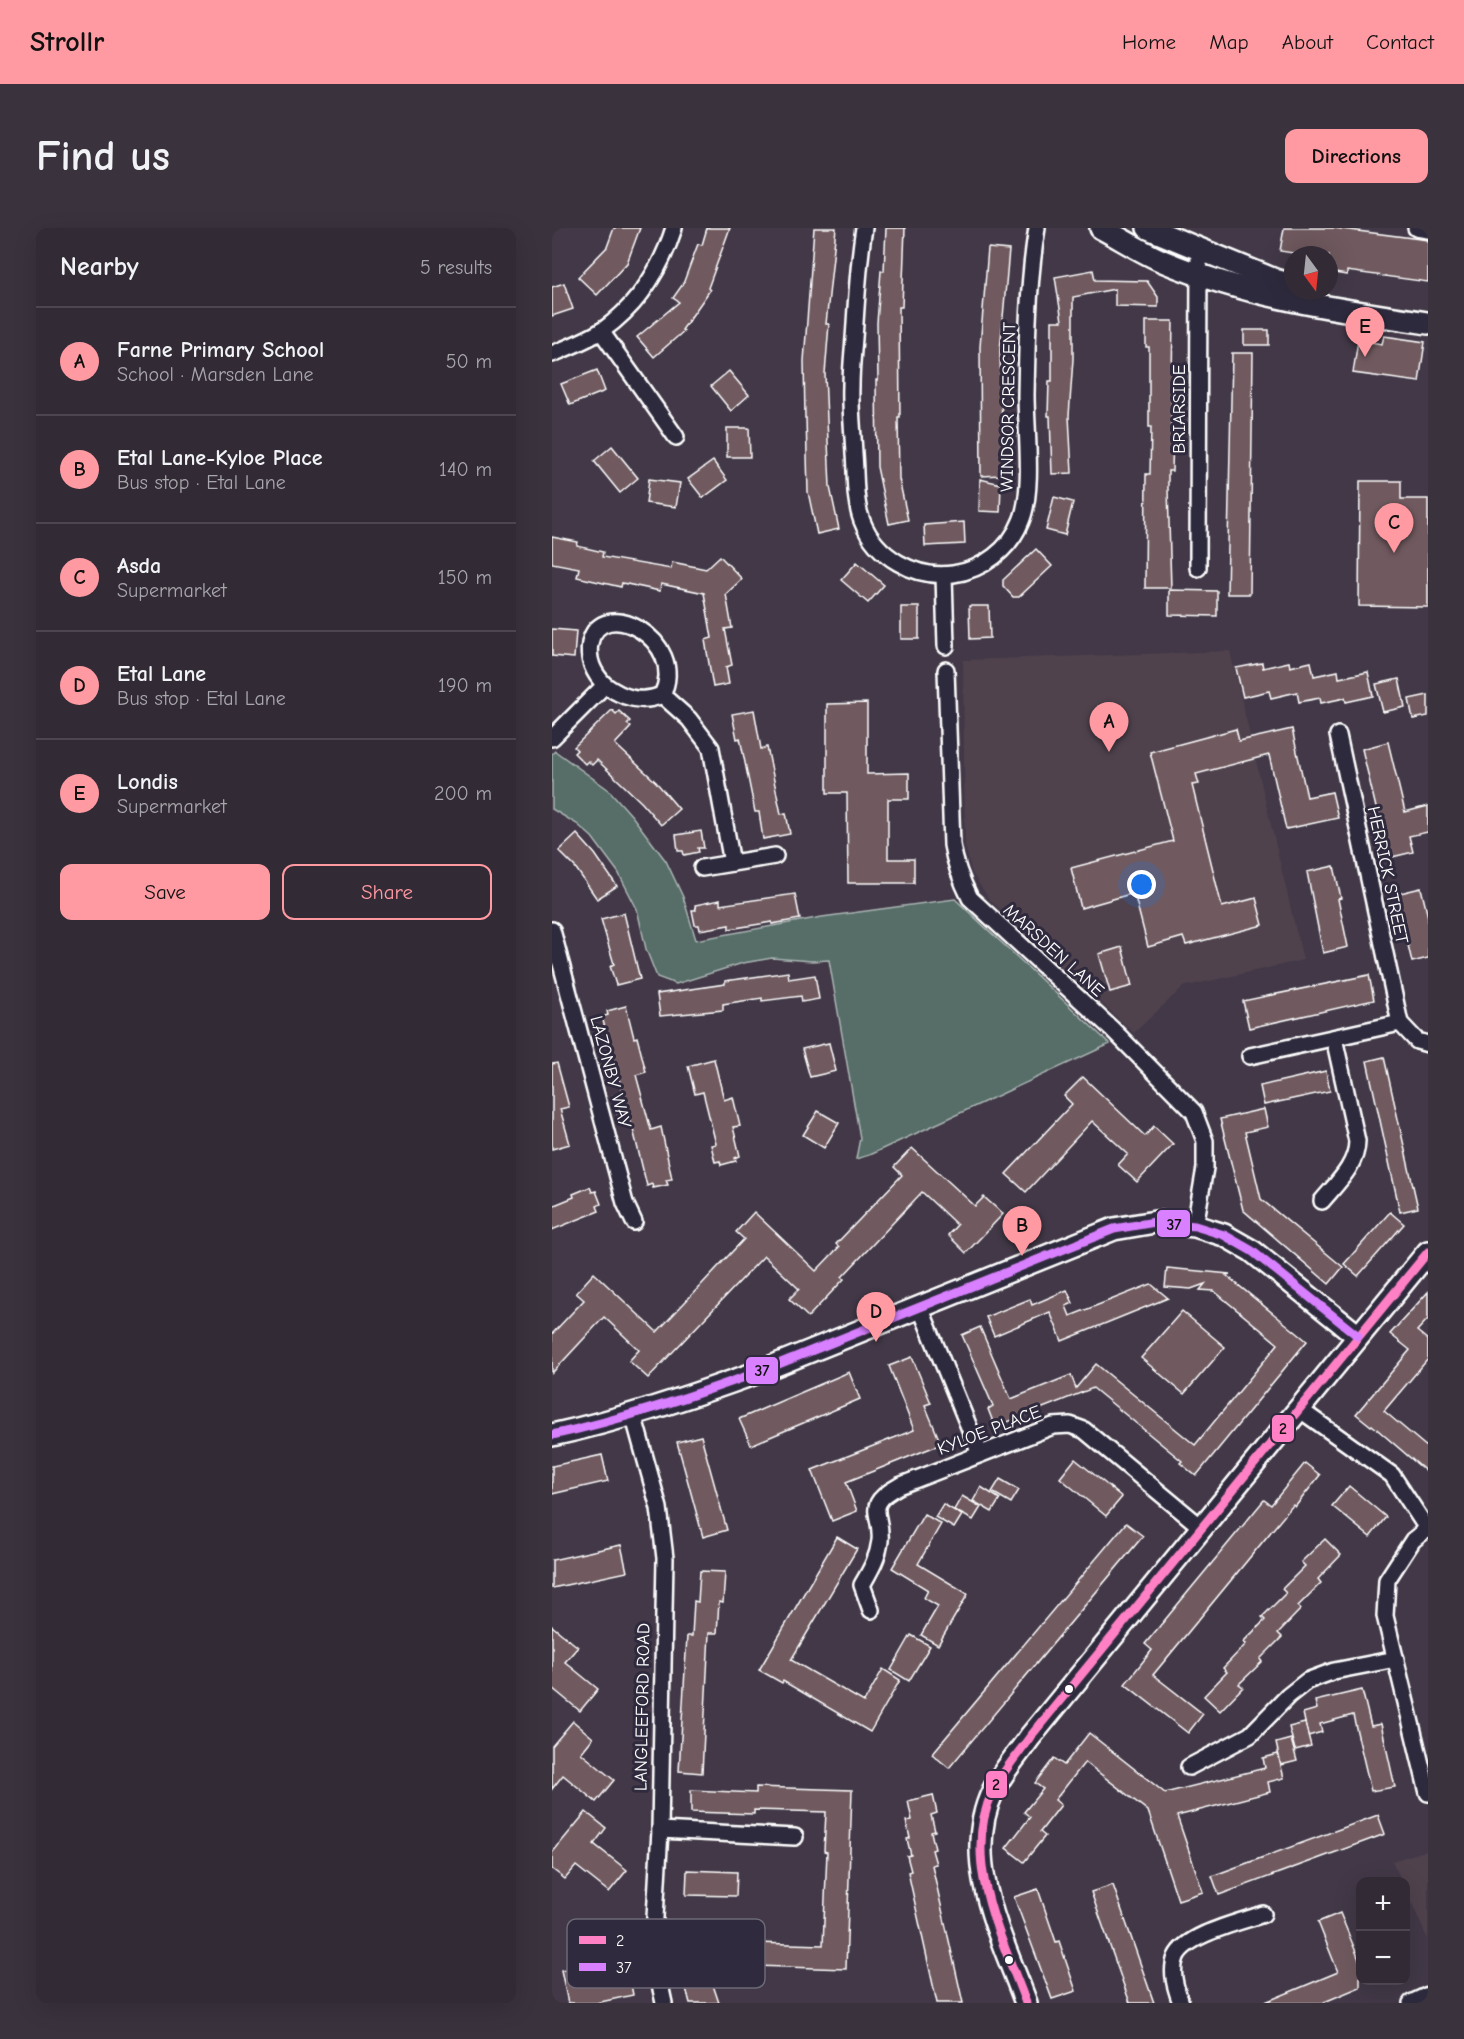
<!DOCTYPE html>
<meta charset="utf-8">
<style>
:root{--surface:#322a35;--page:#3a323d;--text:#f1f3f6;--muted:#a8a7ad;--line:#4d4650;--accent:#ff9aa2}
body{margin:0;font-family:"Comic Neue",sans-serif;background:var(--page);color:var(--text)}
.controls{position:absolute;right:18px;bottom:18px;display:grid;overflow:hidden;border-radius:12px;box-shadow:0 6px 24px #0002}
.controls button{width:54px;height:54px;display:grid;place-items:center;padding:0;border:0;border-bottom:2px solid var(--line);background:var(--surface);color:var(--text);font:30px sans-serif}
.compass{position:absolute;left:732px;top:18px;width:54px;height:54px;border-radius:50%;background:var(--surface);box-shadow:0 6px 24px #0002;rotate:165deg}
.you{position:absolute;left:590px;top:657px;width:21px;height:21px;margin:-15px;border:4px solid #fff;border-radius:50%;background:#1a73e8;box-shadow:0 0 0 9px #1a73e833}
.badge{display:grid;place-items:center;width:39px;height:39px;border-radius:50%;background:var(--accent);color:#111;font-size:20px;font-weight:700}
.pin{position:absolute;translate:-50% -50px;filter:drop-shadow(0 2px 3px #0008)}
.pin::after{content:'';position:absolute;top:32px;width:21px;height:18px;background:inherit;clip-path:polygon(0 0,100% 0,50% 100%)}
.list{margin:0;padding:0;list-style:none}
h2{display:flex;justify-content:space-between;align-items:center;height:78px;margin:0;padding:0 24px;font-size:26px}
h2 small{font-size:20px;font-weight:400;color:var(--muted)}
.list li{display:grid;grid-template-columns:39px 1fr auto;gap:18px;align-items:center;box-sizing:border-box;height:108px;padding:0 24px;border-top:2px solid var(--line)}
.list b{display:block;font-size:22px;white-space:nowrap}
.list p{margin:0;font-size:20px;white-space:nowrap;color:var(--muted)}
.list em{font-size:20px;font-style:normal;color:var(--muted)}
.actions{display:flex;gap:12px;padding:18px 24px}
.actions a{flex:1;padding:14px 0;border:2px solid var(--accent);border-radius:12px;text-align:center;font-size:21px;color:var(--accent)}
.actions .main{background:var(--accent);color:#111}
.map{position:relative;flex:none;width:876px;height:1775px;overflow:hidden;border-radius:12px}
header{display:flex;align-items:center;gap:36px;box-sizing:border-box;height:84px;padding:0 30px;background:var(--accent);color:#111}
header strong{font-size:28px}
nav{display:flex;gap:33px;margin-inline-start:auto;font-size:21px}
.intro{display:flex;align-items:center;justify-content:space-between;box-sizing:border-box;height:144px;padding:0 36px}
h1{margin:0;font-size:42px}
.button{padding:15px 27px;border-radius:12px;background:var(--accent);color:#111;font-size:21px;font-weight:700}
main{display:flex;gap:36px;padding:0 36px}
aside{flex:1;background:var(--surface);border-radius:12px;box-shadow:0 6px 24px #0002}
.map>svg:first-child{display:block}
.built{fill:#50424e}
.green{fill:#576d68;stroke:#abb6b4;stroke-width:1.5}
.building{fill:#705a5f;stroke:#fff;stroke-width:1.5}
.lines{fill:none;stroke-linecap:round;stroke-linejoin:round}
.street-casing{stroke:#fff;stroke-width:20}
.secondary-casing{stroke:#fff;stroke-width:26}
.street{stroke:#2f2a3d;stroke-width:15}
.secondary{stroke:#2f2a3d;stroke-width:21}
.bus-1-casing{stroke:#2f2a3d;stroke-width:14}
.bus-2-casing{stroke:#2f2a3d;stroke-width:14}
.bus-1{stroke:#ff80c5;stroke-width:9}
.bus-2{stroke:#d880ff;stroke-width:9}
.bus-dot{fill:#fff;stroke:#2f2a3d;stroke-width:2}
.labels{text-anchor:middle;stroke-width:6;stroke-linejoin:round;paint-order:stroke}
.street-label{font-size:18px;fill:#fff;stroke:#2f2a3d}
.key{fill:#2f2a3d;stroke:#6d6a77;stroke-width:1.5}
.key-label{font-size:16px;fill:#fff}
.line-badge{stroke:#2f2a3d;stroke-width:2}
.pale-badge-label{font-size:16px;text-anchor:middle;font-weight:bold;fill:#111}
</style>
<header>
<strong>Strollr</strong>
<nav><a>Home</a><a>Map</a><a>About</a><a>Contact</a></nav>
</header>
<div class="intro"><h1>Find us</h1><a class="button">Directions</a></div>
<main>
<aside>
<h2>Nearby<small>5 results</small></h2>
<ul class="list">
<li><span class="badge">A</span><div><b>Farne Primary School</b><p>School · Marsden Lane</p></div><em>50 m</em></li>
<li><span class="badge">B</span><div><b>Etal Lane-Kyloe Place</b><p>Bus stop · Etal Lane</p></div><em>140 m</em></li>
<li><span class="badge">C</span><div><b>Asda</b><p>Supermarket</p></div><em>150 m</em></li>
<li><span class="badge">D</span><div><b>Etal Lane</b><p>Bus stop · Etal Lane</p></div><em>190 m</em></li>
<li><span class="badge">E</span><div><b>Londis</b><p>Supermarket</p></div><em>200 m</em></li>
</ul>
<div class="actions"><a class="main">Save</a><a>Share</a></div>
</aside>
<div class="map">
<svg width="876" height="1775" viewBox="0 0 876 1775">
<rect width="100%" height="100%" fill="#423847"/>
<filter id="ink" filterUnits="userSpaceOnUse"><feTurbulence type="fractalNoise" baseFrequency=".0167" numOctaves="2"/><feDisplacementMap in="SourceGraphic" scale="12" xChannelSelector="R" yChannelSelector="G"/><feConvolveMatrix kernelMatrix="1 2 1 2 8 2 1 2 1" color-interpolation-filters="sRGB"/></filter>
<g filter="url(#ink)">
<g class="built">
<path d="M678,423L751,732L631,759L582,805L437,671L420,645L413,617L411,432Z"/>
<path d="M876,1622V1712L854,1662V1654L850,1653L840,1633Z"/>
</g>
<path class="green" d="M3,523L57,562L80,588L114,633L131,669L144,712L270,689L403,671L558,816L317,927L304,931L308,910L277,732L260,733L220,730L191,735L124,756L105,749L94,721L85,681L66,644L40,609L25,596L0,581V526Z"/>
<g class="building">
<path d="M62,0H88L75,35L45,67L26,49L55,19Z"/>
<path d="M155,0H178L156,60L158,62L130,102L132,103L102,129L85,109L127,74L121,70L131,56L146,16L150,17Z"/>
<path d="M262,0H284L274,96H277L273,146L278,259L287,301L265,306L256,264L254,190H253L252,133Z"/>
<path d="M334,0H353L350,79H347L348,189H346L347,251L356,292L337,296L325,239L324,152H326L325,95L329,43H332Z"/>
<path d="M732,0H782L876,12V54L795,43V47L777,44V27H754L728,23Z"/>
<path d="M436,20L457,22L448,123L451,236L450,247L429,248L428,119Z"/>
<path d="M541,42L543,52L595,53L606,69V79L563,78V61L521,69V131L517,188L520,245L500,246L498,188H496L497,153H500V93H510L503,49Z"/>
<path d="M12,55L21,81L0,88V59Z"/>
<path d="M594,93H621L619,206H621L620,243H616V261L619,360H593L594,246H598L599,199H597V119H594Z"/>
<rect x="692" y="102" width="25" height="15"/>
<path d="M832,108L873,114L867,154L801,145L806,112L830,116Z"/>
<path d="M680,125H701L698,366H675Z"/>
<path d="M45,142L53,163L18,177L9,156Z"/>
<path d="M177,143L197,167L179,183L159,158Z"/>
<path d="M175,200H197L198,229H175Z"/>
<path d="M60,218L86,250L68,265L42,233Z"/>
<path d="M161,233L175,252L151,270L136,251Z"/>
<path d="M97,251L128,255L124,279L94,275Z"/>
<path d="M428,251L449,256L448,284L427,283Z"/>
<path d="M808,253H849V271H876V379L807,378Z"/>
<path d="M502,269L521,274L513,307L494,302Z"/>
<path d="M412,294L413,316L373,318L372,297Z"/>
<path d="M0,309L26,314L25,318L51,324L50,329L119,341L120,334L154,341L168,328L190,351L174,366L180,400L173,401L180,437L174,439L177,456L161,459L153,412L160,410L152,365L109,356L108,363L70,355L69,359L25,349L27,340L0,335Z"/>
<path d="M484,321L500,338L467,369H461L451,358V352Z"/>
<path d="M305,334L332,357L316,375L289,352Z"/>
<path d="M617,362L665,363V388L617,387Z"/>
<path d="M417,378H437L438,410L418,411Z"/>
<rect x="349" y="379" width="18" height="32"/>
<path d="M0,401L24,403L22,430L0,428Z"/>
<path d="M737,434L738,439L759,434L762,448L786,443L787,450L816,444L821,468L794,474L793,470L769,475L768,470L747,474L745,464L719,470L717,463L691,469L684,440L710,435L711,440Z"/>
<path d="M847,451L853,479L831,484L824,456Z"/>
<path d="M876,467V488L861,491L857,471Z"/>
<path d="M315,475V546L357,545V571H336V631H362V655H296L295,565H275V476Z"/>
<path d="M60,482L64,486L67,483L78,493L75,496L79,499L63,516L104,554L127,581L109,597L90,575L45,532L40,537L36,533L33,536L22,525L25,522L22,519Z"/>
<path d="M202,482L209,521L215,519L229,586L234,585L238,606L211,611L207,584H203L188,510L185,511L180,486Z"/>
<path d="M684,501L687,513L740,501L755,569L780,564L786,590L734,601L717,527L644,546L647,556L640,557L670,679L704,670L711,697L634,717L631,709L596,719L582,665L529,680L519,640L621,613L598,524Z"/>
<path d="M836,514L853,584L876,578V604L857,608L861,624L836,630L810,521Z"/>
<path d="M149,603L152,620H146L147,624L132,627L131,623H126L124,607Z"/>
<path d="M25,606L43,626L65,658L45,671L23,639L7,623Z"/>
<path d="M782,638L789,670L786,671L796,719L771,725L755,644Z"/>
<path d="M869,660L876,689V730L860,734L844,666Z"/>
<path d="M243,666L248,691L220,696V694L177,701V697L148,702L147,697H143L140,682H144L143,677L168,672V677Z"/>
<path d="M72,685L88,751L64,757L58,738L62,736L49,691Z"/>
<path d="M570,719L580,758L558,764L547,726Z"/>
<path d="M236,744L237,751L263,747L267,771L250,774L249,768L210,773V770L171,776V782L108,788L105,766L173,756V753Z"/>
<path d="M817,747L822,772L697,800L691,773Z"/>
<path d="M74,778L82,810L85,809L94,844L84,847L99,902L109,899L120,951L114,952L116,957L101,960L100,956L95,958L79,893L68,896L61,868L71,866L50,789L56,787L55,783Z"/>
<path d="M277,815L284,843L258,849L250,821Z"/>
<path d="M832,829L866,980L848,984L815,833Z"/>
<path d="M162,831L172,872L181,869L188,898L181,899L188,928L183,930L184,933L169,937L168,933L163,934L159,917L164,916L151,864L143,866L136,838Z"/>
<path d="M5,835L17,879L8,881L18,916L0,921V836Z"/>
<path d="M774,843L778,863L712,877L708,858Z"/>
<path d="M531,849L593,908L602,898L621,916L585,954L566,937L576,926L540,893L474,964L454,946L520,876L512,868Z"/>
<path d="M712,881L716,899L693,904L709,971L791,1039L777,1056L691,982L668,891Z"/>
<path d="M266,883L287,895L272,920L251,907Z"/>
<path d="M360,920L423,978L432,969L451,986L414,1025L396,1007L405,997L370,964L290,1049L292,1051L256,1089L237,1071L247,1061L212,1028L96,1150L77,1133L87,1122L52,1089L0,1145V1106L32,1072L24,1065L42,1045L105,1104L192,1011L184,1004L202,984L264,1043L287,1019L284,1016L350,947L342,939Z"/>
<path d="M38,959L40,964L44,963L49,976L45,978L47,983L0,1002V978L22,969L21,966Z"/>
<path d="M838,984L852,996L806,1048L792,1036Z"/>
<path d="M615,1040L678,1046L674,1047L755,1113L644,1248L628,1235L630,1233L541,1160L443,1199L436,1181L441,1178L410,1107L428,1099L459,1171L519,1147L524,1160L544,1136L643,1217L726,1116L662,1063L648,1062L653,1056L639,1061L613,1059Z"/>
<path d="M599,1056L616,1070L510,1113L498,1084L442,1108L434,1089L478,1071L480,1077L515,1062L521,1075L514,1078L518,1088Z"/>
<path d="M876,1064V1091L865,1103L876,1112V1131L832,1183L876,1220V1245L820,1197L819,1198L804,1186L858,1122L838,1106Z"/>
<path d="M630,1083L673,1119L632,1166L589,1130Z"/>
<path d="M360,1129L379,1175L373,1177L389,1216L294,1254L305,1283L280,1293L260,1242L362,1202L337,1138Z"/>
<path d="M297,1144L308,1171L199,1217L187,1191Z"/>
<path d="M149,1208L175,1302L151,1309L125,1214Z"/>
<path d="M50,1227L56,1253L0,1266V1238Z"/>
<path d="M523,1231L570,1269L554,1288L508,1250Z"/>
<path d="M753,1235L768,1247L743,1279L741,1277L601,1447L651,1486L636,1505L573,1456L600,1422L593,1416L712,1272L719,1277Z"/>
<path d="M448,1251L467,1262L459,1275L440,1264Z"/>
<path d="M797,1258L834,1289L818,1309L780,1278Z"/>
<path d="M429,1259L448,1271L440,1284L421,1273Z"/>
<path d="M410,1268L429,1279L421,1292L402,1282Z"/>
<path d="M391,1276L410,1287L402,1300L383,1289Z"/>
<path d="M372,1286L389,1296L366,1336L416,1366L386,1417L369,1407L386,1378L372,1370L376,1362L340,1340Z"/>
<path d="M574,1295L591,1308L397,1540L380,1526Z"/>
<path d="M285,1309L305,1321L239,1432L312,1474L331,1441L348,1452L318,1504L231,1453L230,1455L207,1442Z"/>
<path d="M773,1311L789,1327L766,1351L769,1355L746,1378L749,1381L726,1405L730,1409L708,1431L710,1434L687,1456L691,1459L668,1483L652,1468L675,1444L671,1440L694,1416L691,1414L713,1392L710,1389L734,1365L730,1361L753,1338L749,1334Z"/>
<path d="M69,1317L75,1344L0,1360V1332Z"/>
<path d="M148,1343L173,1344L171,1375L167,1374L165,1405H157L150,1545L127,1543L135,1408H140L142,1373L146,1374Z"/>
<path d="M0,1398L26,1419L13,1434L46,1461L28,1483L0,1460Z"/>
<path d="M359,1407L378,1418L357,1453L339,1442Z"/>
<path d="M810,1462L819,1498L829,1496L843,1559L819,1563L801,1487L768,1496L770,1504L756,1508L751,1485L765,1481L763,1473Z"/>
<path d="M21,1493L41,1510L29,1525L62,1552L44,1574L11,1547L0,1561V1518Z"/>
<path d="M753,1495L759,1518L743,1522L737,1499Z"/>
<path d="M537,1505L613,1565L713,1540L711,1530L726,1526L732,1550L716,1554L718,1564L625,1588L651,1664L626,1672L596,1583L533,1534L503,1572L509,1577L488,1604L493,1608L472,1634L454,1620L478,1589L472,1584L491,1561L483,1555L502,1530L512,1537Z"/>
<path d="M739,1511L745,1533L729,1537L724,1515Z"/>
<path d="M204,1559L300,1562L294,1741L200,1738V1715L271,1717L275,1624L272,1623L274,1584L202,1582V1586L139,1584V1562L204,1565Z"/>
<path d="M381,1567L385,1585L379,1587L383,1603L379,1604L383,1621L380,1622L384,1636L380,1637L411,1775H385L356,1644L359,1643L355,1628L359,1627L355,1611L358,1610L354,1593L360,1592L356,1573Z"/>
<path d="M34,1584L54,1600L42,1616L75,1642L57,1664L24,1638L13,1651L0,1641V1625Z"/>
<path d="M826,1587L833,1606L667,1667L660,1648Z"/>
<path d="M135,1642L185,1644L184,1668L134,1667Z"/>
<path d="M561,1657L602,1775H578L539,1664Z"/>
<path d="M486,1661L504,1714L507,1713L524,1763L500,1771L462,1669Z"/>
<path d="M788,1685L808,1734V1759L770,1775H711L786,1744L766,1694Z"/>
<path d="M145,1699L160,1754L167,1775H138L119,1706Z"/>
<path d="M36,1736L38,1748L76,1740L81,1767L44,1775H16L9,1742Z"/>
</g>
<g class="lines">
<g class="street-casing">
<g id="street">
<path d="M312,0C307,31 305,63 303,95C302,116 299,137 299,158C298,180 301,203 302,226C304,248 302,272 310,293C324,329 363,351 401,346C431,342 458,321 469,293C482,263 474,201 474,167C475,113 476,54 485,0"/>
<path d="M864,0L876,2"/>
<path d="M49,103L124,209"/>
<path d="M0,126C17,119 35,112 51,102C86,77 109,41 122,0"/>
<path d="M646,340L647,22"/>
<path d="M392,347L394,418"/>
<path d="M394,442L400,617C403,636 409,652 418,670L560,801L642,884L653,913V940L643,998"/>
<path d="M53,457C42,446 35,431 38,415C48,365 137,412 110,467"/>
<path d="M786,507L848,795L865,813L876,816"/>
<path d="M0,510L53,457C71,470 89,476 110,467L137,491L159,520L180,635"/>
<path d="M150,640L223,628"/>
<path d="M0,702L73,975L82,994"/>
<path d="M698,828L848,795"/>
<path d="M770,973C785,955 805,937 805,913L782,810"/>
<path d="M368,1079L428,1226"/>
<path d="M747,1181L840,1247L876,1302"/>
<path d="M81,1186L107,1280L113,1330L108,1602L101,1724L112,1775"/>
<path d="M875,1301L861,1312L835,1352L833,1388L876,1565"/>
<path d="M319,1382L310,1357C318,1343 326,1330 328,1313C331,1285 310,1278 347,1258L501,1198L518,1197L532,1202L649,1299"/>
<path d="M637,1539L698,1507L736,1468L755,1453L782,1443L844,1431"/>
<path d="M108,1602L243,1609"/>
<path d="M629,1775C624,1761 618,1744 624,1729C634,1706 689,1694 711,1686"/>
<path d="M859,1775L876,1767"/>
</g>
</g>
<g class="secondary-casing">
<g id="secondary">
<path d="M549,0C570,11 591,25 613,34C697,69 788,82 876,95"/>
<path d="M596,0L723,52L741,57"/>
<path d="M0,1207C69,1192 137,1169 204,1145L562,1001L603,994L643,998L672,1007L700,1023L806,1108"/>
<path d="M474,1775C450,1709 408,1632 441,1563C450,1544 466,1526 478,1509L876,1024"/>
</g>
</g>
<use href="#street" class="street"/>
<use href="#secondary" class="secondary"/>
<g class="bus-1-casing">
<path id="bus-1" d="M474,1775C450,1709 408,1632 441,1563C450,1544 466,1526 478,1509L876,1024"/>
</g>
<g class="bus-2-casing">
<path id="bus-2" d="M0,1207C69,1192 137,1169 204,1145L562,1001L603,994L643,998L672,1007L700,1023L806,1108"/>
</g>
<use href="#bus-1" class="bus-1"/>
<use href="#bus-2" class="bus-2"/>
</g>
</g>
<g class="bus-dot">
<circle cx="517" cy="1461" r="5"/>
<circle cx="457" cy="1732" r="5"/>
</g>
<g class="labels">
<g class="street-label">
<text transform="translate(456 179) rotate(-89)" y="6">WINDSOR CRESCENT</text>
<text transform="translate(627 181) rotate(-90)" y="6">BRIARSIDE</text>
<text transform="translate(836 647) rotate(78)" y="6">HERRICK STREET</text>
<text transform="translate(502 722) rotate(42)" y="6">MARSDEN LANE</text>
<text transform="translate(59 844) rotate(75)" y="6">LAZONBY WAY</text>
<text transform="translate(437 1202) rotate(-21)" y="6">KYLOE PLACE</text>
<text transform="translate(90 1479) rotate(-89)" y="6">LANGLEEFORD ROAD</text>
</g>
</g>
<rect x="15" y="1691" width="198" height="69" rx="9" class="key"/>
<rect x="27" y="1708" width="27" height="8" fill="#ff80c5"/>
<rect x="27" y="1735" width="27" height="8" fill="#d880ff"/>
<g class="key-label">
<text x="64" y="1718">2</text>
<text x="64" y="1745">37</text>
</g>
<g class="line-badge">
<rect x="604" y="981" width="35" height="29" rx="6" fill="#d880ff"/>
<rect x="193" y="1128" width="34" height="29" rx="6" fill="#d880ff"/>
<rect x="719" y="1186" width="24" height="29" rx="6" fill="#ff80c5"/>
<rect x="433" y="1542" width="23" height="29" rx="6" fill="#ff80c5"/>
</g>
<g class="pale-badge-label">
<text x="622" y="1002">37</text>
<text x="210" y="1148">37</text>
<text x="731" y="1206">2</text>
<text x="444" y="1562">2</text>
</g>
</svg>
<div class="controls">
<button>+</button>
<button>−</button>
</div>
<svg class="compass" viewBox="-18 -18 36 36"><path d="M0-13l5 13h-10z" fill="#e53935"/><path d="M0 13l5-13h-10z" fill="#a8a7ad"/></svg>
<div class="you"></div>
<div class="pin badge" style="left:557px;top:524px">A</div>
<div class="pin badge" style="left:470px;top:1028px">B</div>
<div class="pin badge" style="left:842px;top:325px">C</div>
<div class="pin badge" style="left:324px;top:1114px">D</div>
<div class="pin badge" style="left:813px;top:129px">E</div>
</div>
</main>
